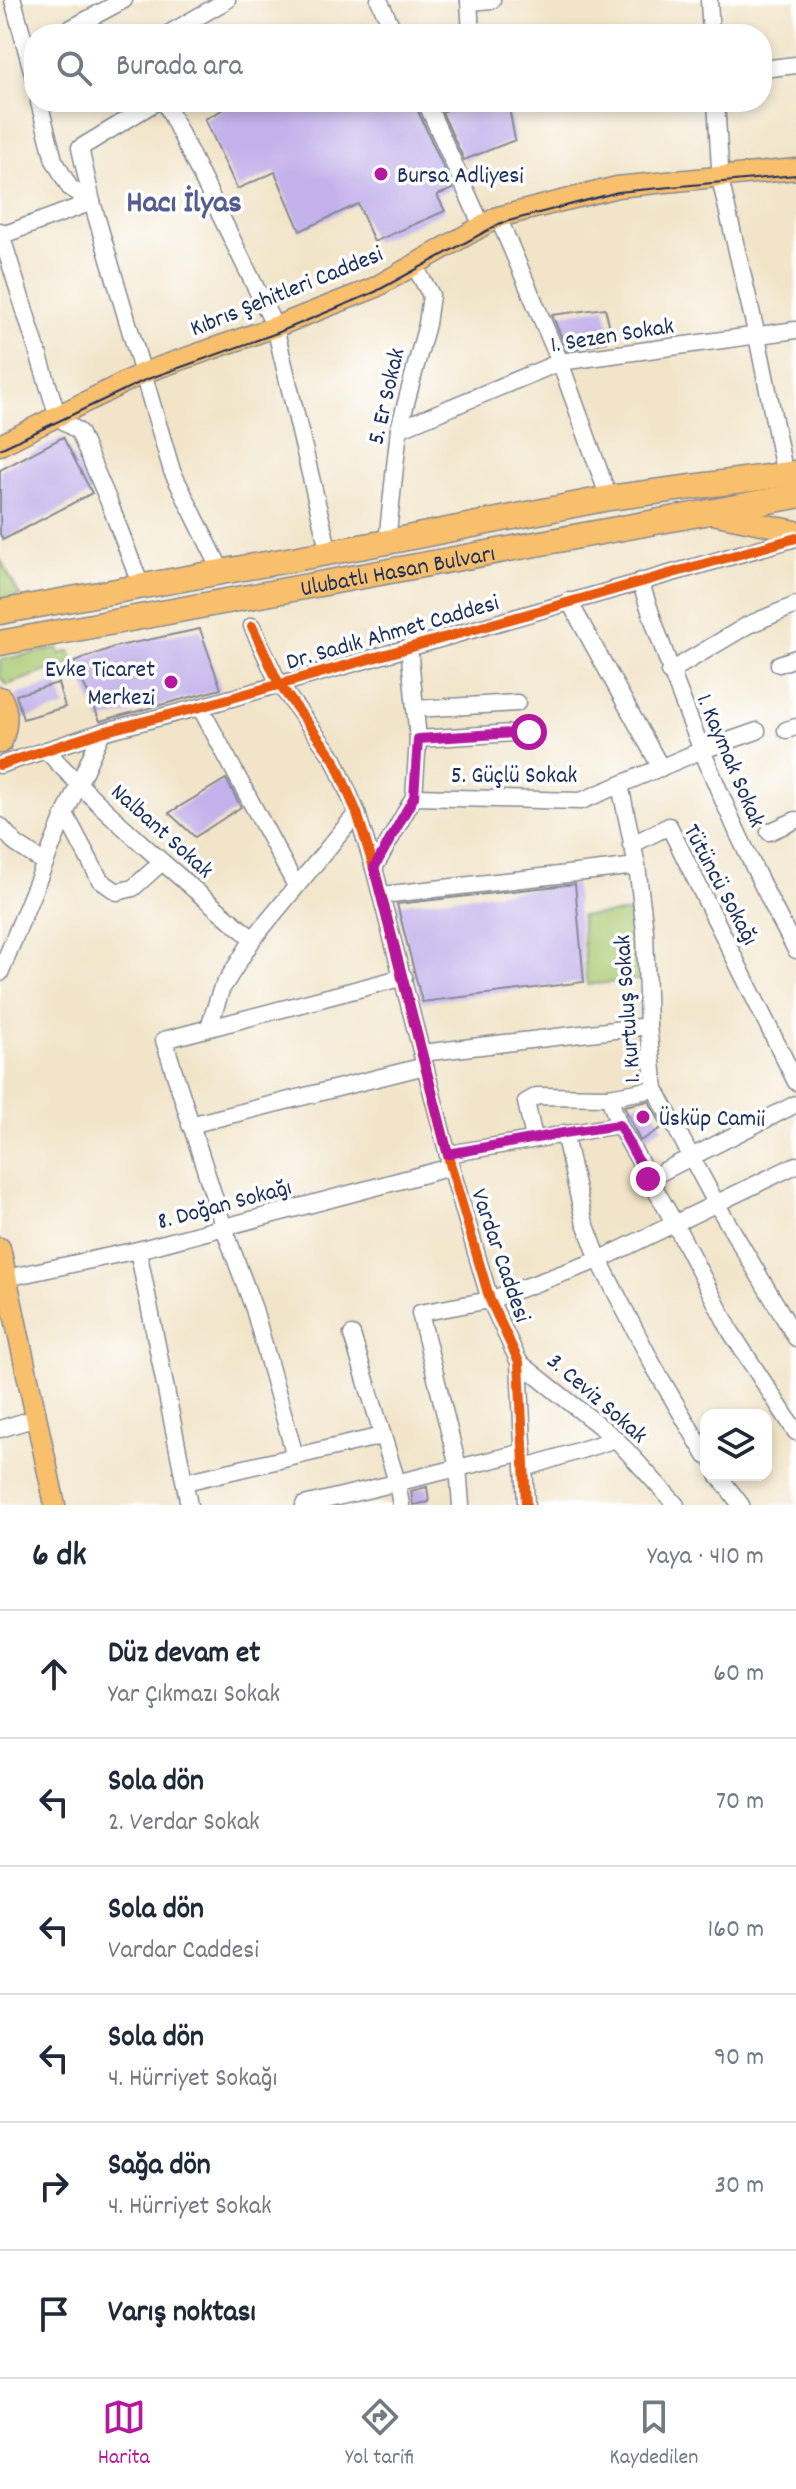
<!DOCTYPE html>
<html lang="tr">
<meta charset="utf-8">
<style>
:root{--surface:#fff;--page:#f2f2f3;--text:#1f2937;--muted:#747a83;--line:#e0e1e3;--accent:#b5179e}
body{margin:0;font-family:Dekko,sans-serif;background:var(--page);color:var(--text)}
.controls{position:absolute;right:24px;bottom:24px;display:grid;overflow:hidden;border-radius:16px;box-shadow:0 4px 12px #0003}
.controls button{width:72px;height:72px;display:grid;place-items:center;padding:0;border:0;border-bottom:2px solid var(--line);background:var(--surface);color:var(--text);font:40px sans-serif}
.stop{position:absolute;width:24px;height:24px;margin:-18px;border:6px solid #b5179e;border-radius:50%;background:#fff}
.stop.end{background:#b5179e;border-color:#fff;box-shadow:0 2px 8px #0008}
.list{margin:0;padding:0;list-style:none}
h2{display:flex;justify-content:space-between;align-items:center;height:104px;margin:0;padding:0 32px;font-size:34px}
h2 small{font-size:26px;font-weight:400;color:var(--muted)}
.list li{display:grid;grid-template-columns:52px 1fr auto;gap:24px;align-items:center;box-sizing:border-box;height:128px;padding:0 32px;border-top:2px solid var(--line)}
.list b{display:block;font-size:30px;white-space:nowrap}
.list p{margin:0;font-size:26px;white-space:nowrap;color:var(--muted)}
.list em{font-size:26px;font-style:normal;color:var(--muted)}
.icon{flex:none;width:44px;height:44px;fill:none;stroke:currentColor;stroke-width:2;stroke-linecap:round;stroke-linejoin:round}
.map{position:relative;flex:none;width:796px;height:1505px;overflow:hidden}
.search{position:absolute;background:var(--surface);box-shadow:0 4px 12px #0003;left:24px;right:24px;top:24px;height:88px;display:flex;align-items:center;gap:20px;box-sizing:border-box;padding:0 28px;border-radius:32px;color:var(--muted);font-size:30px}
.sheet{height:872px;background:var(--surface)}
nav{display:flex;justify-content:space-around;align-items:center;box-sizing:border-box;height:112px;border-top:2px solid var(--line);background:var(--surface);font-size:22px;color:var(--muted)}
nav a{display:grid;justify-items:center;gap:4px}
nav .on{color:var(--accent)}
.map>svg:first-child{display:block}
.green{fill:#a8c870;stroke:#627c67;stroke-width:2}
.building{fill:#c2b1ea}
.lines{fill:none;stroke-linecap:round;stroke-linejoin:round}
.minor-casing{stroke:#868a93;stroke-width:19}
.major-casing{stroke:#868a93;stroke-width:23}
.highway-casing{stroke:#868a93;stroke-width:27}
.minor{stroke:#fff;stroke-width:16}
.major{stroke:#f8bf6c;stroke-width:20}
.highway{stroke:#f8bf6c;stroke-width:24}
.tram{stroke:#1b2f5e;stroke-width:2}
.cycleway-casing{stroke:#fff;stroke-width:15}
.cycleway{stroke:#e8590c;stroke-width:10}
.route{stroke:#b5179e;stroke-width:10}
.poi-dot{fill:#b5179e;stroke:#fff;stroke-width:3}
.labels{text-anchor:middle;stroke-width:7;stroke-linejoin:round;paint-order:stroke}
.poi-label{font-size:24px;fill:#1b2f5e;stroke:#fff;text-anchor:start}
.street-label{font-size:24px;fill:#1b2f5e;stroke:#fff}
.district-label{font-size:32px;font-weight:bold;fill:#555c8f;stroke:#fff}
</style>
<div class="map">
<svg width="796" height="1505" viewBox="0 0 796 1505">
<rect width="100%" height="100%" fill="#fff"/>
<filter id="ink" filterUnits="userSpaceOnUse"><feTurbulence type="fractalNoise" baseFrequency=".0125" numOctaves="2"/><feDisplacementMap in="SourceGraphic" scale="16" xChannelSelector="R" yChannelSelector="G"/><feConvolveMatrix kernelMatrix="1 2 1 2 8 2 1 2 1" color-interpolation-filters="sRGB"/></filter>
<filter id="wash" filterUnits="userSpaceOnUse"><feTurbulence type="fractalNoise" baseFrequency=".006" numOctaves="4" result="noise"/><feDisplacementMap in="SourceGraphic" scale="32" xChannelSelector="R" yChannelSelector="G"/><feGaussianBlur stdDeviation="1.8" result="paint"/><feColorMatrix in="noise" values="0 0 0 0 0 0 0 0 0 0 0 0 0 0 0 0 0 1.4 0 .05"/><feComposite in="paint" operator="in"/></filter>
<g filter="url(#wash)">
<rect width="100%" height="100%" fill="#f1e4c8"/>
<g class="green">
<path d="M0,559L20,596L0,600Z"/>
<path d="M58,648L60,654L70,651L74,662L7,685L0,677V660Z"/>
<path d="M638,912L643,979L587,985L581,916Z"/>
</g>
<g id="blocks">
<g class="building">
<path d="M219,102H414L453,189L437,195L445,211L374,242L358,204L300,231L275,172L237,189L205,119L222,110Z"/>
<path d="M467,102H508L515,140L464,160L442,112Z"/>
<path d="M605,308L612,336L606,342L567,350L552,315Z"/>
<path d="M63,437L92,493L3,540L0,534V470Z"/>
<path d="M200,629L221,689L100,721L74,662L114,647Z"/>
<path d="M58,683L65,707L23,719L16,695Z"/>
<path d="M226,779L241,807L195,837L169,813Z"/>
<path d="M575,884L584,982L422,1002L397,904Z"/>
<path d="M649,1101L663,1127L640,1141L624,1106Z"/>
<path d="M427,1487L429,1502L413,1505L411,1491Z"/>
</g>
</g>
</g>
<g filter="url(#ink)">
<use href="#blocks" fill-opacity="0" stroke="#868a93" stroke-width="2"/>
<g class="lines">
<g class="minor-casing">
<g id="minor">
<path d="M13,0L34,78"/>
<path d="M379,0L395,34"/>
<path d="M469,0L471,34"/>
<path d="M709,0L711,34"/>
<path d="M469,2L492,0"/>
<path d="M60,34L124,0"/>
<path d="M168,34L227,0"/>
<path d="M762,69L796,65"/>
<path d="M39,102L54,160L70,188L92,202L172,471L222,572"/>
<path d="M165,102L275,327L329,553"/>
<path d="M426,102L482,226"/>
<path d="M716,102L721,183L757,336L785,475"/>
<path d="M498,217L560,362L609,498"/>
<path d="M0,231L58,417L79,432L109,502L141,586"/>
<path d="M0,236L92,202L80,148L156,102"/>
<path d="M399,429L560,362L796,330"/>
<path d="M387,542L399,429L427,324L431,295L414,265"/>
<path d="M640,581C682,709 732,832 796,950"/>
<path d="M569,601L661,768"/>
<path d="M252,626L279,684L334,759L357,813L374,868L451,1167L490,1300L519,1362L526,1505"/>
<path d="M779,664L796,658"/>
<path d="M669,672L748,625L796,605"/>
<path d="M200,707L296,886"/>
<path d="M415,709L517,703"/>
<path d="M786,730L796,727"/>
<path d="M418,739L529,732"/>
<path d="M46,750C110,819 181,879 253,939"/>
<path d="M0,765L102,732L200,707L796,538"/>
<path d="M620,785L637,866L645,931L648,1026L655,1089L716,1203L796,1338"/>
<path d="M414,797L581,801L700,751L757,731"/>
<path d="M65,814L100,880L117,892L133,888L161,863"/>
<path d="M0,826L16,844L45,863"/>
<path d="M769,832L796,820"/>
<path d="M631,845L669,826L796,1082"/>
<path d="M374,868L414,797L418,739L409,647"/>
<path d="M382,895L637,866"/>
<path d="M0,973L65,814L102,732"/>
<path d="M209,1027L221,990L253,939L357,813"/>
<path d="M422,1053L648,1026"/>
<path d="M609,1097L619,1125L675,1224L731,1332L796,1432"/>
<path d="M190,1125L425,1066"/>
<path d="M564,1133L584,1220L599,1260L653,1365L706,1456"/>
<path d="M534,1138L526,1102L537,1096L609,1097L655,1089"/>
<path d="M448,1154L619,1125"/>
<path d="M648,1179L796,1104"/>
<path d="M138,1250L189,1505"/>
<path d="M6,1278L138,1250L451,1167"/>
<path d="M352,1335L397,1482L401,1505"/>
<path d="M519,1362L616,1439L676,1505"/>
<path d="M0,1429L36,1418"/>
<path d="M295,1456L254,1309L224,1228L164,1040L404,977"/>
<path d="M524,1468L616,1439"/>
<path d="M718,1475L741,1505"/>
<path d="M185,1482L382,1436"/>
<path d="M304,1505L524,1452"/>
<path d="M461,1505L458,1467L420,1313L490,1300L599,1260L796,1165"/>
</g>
</g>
<g class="major-casing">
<g id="major">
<path d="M0,445L143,373L275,327L374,288L498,217L617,187L796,169"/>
<path d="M712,514L796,531"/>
<path d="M0,1248L55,1505"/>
</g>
</g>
<g class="highway-casing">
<g id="highway">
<path d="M0,612L387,542L609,498L796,473"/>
<path id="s1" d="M0,643L796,496"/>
<path d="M0,699C7,713 5,726 0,741"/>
</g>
</g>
<use href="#minor" class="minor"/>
<use href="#major" class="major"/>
<use href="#highway" class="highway"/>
<path class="tram" d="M0,449L145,380L277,333L375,292L501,223L618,192L796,175"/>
<g class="cycleway-casing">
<g id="cycleway">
<path d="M252,626L279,684L334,759L357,813L374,868L451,1167L490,1300L519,1362L526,1505"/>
<path d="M0,765L102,732L200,707L796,538"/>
</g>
</g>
<use href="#cycleway" class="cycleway"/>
</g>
</g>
<g class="lines" filter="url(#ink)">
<path class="route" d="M529,732L418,739L414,797L374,868L448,1154L564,1133L619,1125L648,1179"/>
</g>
<g class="poi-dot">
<circle cx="381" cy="174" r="8"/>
<circle cx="171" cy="682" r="8"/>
<circle cx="643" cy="1117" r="8"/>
</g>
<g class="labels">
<g class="poi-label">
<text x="397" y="182">Bursa Adliyesi</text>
<text x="155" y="676" text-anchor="end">Evke Ticaret<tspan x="155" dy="28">Merkezi</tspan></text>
<text x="659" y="1125">Üsküp Camii</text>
</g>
<g class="street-label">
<text transform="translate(286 290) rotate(-22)" y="8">Kıbrıs Şehitleri Caddesi</text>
<text transform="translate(612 334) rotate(-9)" y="8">1. Sezen Sokak</text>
<text transform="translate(385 396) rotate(-77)" y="8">5. Er Sokak</text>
<text dy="8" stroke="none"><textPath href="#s1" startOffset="404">Ulubatlı Hasan Bulvarı</textPath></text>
<text transform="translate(392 631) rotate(-16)" y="8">Dr. Sadık Ahmet Caddesi</text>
<text transform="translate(732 760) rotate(67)" y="8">1. Kaymak Sokak</text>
<text x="514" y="782">5. Güçlü Sokak</text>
<text transform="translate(163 830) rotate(42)" y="8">Nalbant Sokak</text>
<text transform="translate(722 884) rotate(62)" y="8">Tütüncü Sokağı</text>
<text transform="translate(626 1009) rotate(-94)" y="8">1. Kurtuluş Sokak</text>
<text transform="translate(224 1203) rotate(-15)" y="8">8. Doğan Sokağı</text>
<text transform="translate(502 1255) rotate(71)" y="8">Vardar Caddesi</text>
<text transform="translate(598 1397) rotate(41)" y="8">3. Ceviz Sokak</text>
</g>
<g class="district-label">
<text x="184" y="211">Hacı İlyas</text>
</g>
</g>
</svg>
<div class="controls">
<button><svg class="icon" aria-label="layers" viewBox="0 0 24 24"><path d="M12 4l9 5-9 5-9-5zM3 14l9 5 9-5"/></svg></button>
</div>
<div class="stop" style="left:529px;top:732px"></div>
<div class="stop end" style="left:648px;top:1179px"></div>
<div class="search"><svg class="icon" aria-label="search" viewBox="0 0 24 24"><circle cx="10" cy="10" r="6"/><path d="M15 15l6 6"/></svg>Burada ara</div>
</div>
<section class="sheet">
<h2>6 dk<small>Yaya · 410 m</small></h2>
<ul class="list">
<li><svg class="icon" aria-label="ahead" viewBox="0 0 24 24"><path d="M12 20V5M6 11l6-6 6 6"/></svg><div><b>Düz devam et</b><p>Yar Çıkmazı Sokak</p></div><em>60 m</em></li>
<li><svg class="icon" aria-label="left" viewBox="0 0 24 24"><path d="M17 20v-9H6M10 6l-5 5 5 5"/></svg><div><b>Sola dön</b><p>2. Verdar Sokak</p></div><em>70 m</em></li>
<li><svg class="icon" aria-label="left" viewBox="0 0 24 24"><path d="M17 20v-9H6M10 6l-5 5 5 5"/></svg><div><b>Sola dön</b><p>Vardar Caddesi</p></div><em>160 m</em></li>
<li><svg class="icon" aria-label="left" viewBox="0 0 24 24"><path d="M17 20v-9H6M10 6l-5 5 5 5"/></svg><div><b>Sola dön</b><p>4. Hürriyet Sokağı</p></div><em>90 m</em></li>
<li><svg class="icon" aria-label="right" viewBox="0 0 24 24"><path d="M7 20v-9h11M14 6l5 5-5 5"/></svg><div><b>Sağa dön</b><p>4. Hürriyet Sokak</p></div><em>30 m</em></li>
<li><svg class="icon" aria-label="arrive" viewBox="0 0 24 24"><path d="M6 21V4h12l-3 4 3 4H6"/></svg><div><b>Varış noktası</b></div></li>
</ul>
</section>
<nav>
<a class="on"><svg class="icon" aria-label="map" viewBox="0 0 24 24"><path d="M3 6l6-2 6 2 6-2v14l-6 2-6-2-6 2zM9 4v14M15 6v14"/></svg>Harita</a>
<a><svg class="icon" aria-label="directions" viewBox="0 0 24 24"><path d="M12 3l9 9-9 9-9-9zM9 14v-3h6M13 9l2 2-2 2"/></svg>Yol tarifi</a>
<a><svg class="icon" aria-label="saved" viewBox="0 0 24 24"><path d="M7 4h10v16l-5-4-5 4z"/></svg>Kaydedilen</a>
</nav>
